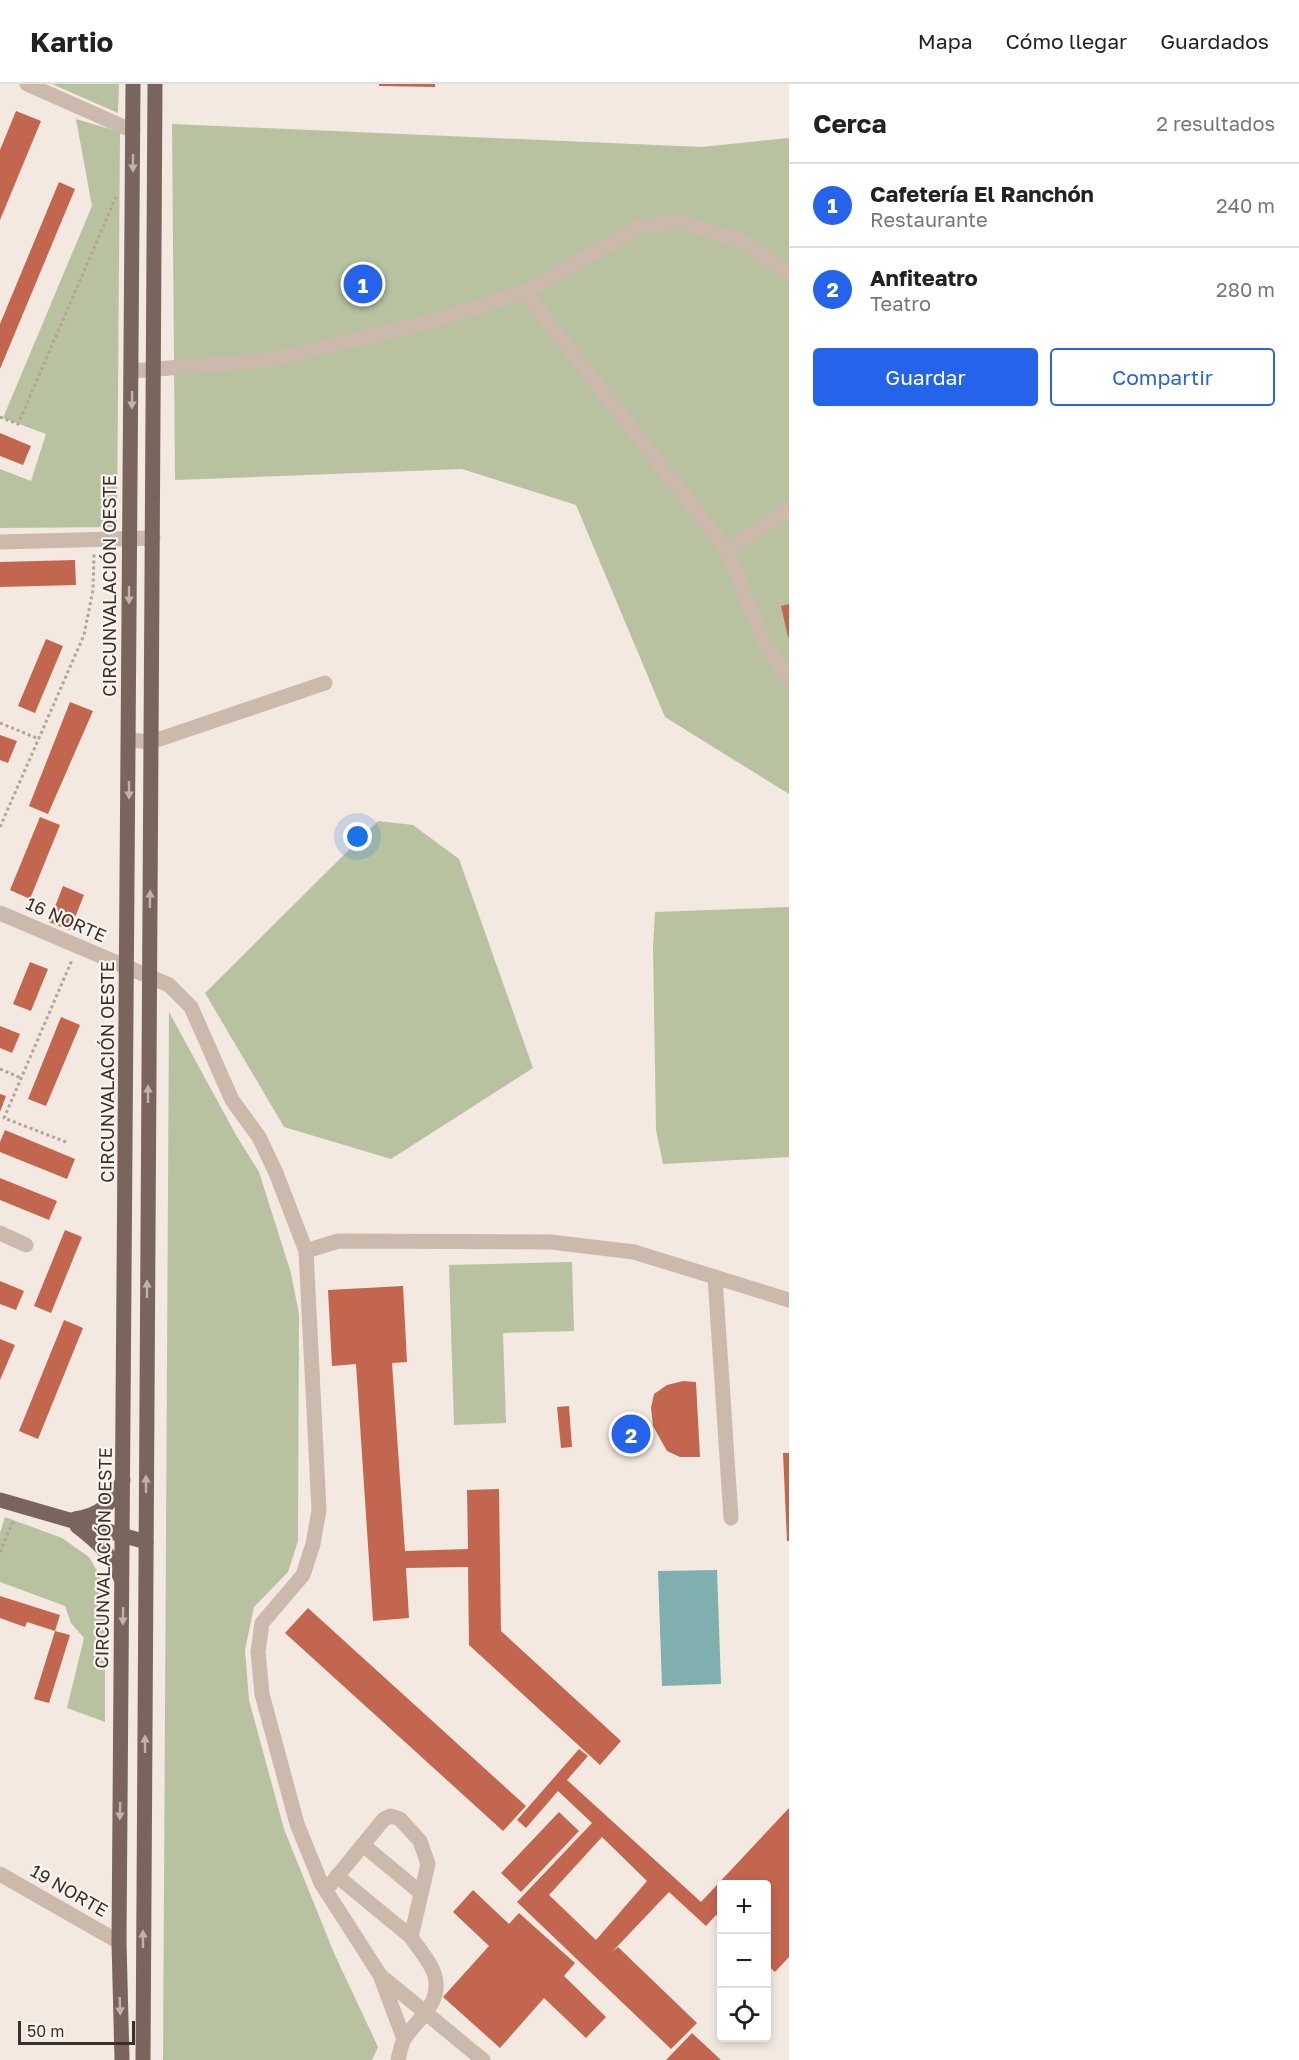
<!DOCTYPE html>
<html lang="es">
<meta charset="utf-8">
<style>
:root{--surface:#fff;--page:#f2f2f2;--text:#222;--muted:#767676;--line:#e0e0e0;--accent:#2563eb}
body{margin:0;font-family:"Golos Text",sans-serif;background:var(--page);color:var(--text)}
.controls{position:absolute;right:18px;bottom:18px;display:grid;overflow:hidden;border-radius:6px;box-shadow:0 3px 9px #0003}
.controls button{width:54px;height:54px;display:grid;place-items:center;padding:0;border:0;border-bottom:2px solid var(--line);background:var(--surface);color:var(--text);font:30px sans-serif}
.scale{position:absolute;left:18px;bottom:15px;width:117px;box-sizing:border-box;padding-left:6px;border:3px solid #392f2b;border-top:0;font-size:16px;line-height:21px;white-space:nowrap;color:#392f2b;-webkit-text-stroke:4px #faf3ed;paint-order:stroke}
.you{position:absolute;left:358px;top:753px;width:21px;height:21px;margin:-15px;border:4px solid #fff;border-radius:50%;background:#1a73e8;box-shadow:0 0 0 9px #1a73e833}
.badge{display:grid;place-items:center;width:39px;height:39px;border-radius:50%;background:var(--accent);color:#fff;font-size:20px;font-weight:700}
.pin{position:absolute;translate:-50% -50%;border:3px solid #fff;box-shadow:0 2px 6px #0006}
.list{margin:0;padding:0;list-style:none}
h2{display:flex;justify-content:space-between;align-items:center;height:78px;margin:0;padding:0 24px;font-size:26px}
h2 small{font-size:20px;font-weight:400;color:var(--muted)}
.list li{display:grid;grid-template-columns:39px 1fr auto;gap:18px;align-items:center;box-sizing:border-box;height:84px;padding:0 24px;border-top:2px solid var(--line)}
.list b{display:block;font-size:22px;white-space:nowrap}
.list p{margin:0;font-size:20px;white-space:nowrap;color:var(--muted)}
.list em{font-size:20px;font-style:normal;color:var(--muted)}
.actions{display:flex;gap:12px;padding:18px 24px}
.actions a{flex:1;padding:14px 0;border:2px solid var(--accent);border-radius:6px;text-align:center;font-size:21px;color:var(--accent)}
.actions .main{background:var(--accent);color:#fff}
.icon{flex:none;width:33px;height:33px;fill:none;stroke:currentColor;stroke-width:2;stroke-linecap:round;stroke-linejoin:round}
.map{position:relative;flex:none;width:789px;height:1976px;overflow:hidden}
header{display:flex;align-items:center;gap:36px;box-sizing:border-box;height:84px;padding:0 30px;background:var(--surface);border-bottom:2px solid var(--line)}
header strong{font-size:28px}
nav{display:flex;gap:33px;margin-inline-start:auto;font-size:21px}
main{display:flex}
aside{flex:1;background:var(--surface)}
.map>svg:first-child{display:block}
.green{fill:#b8c2a0}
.water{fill:#80afaf}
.building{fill:#c2664f;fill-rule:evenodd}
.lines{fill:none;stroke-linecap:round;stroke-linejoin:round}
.path{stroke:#b7a396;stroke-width:3;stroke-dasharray:3 3;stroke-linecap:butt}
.minor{stroke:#cbb9ac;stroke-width:15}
.major{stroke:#7a655d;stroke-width:15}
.oneway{fill:#c0b3ac}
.labels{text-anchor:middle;stroke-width:4.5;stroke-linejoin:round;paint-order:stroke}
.street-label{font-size:18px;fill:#392f2b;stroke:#faf3ed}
</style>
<header>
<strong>Kartio</strong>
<nav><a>Mapa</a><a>Cómo llegar</a><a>Guardados</a></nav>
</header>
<main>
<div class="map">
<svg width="789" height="1976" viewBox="0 0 789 1976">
<rect width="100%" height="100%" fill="#f3e9e0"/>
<g class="green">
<path d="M52,0H119L118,29Z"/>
<path d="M76,35L120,48L117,443L0,444V385L31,397L46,350L3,334L92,122Z"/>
<path d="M172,40L702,63L789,54V710L665,633L576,421L462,385L175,396Z"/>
<path d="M378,737L413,741L459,775L533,984L391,1075L284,1043L205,909Z"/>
<path d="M789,823V1073L663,1080L656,1046L653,862L655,828Z"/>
<path d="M169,928L236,1051L259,1088L291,1189L299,1230L298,1457L288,1488L254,1523L245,1566L249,1616L284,1745L334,1869L378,1963L372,1976H163Z"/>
<path d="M572,1178L574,1247L503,1249L506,1339L454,1341L449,1181Z"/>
<path d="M5,1433L62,1454L89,1473L105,1501V1638L67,1624L84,1554L71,1539L65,1522L0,1498V1449Z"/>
</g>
<path class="water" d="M717,1486L721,1600L662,1602L658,1487Z"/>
<g class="building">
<path d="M379,0H435V3L379,2Z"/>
<path d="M16,27L41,37L0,136V66Z"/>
<path d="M59,98L75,105L0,285V240Z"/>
<path d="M0,349L31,362L23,381L0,372Z"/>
<path d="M75,476L76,501L0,503V478Z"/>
<path d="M789,520V553H788L781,522Z"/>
<path d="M46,555L63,562L35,629L18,622Z"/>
<path d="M70,618L93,627L48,730L29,722Z"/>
<path d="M0,651L17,657L8,679L0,676Z"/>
<path d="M40,733L60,741L30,815L10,806Z"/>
<path d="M63,802L84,811L70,846L49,838Z"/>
<path d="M30,878L48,885L31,927L13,920Z"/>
<path d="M61,933L80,941L46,1022L28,1015Z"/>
<path d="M0,942L20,950L12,969L0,964Z"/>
<path d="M0,1010L6,1012L0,1028Z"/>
<path d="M5,1046L75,1075L67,1095L0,1068V1058Z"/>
<path d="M0,1094L57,1117L49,1136L0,1116Z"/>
<path d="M65,1146L82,1153L51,1229L34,1222Z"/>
<path d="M0,1197L24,1207L16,1226L0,1220Z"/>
<path d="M403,1202L407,1278L392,1279L405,1467L468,1465L467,1406L499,1405L501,1547L621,1657L600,1681L469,1561L468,1483L406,1484L409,1534L373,1537L356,1280L332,1282L328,1206Z"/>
<path d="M64,1236L83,1244L38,1355L19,1347Z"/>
<path d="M0,1255L15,1261L0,1296Z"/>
<path d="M683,1297L696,1298L700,1373H680L667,1367L653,1342L651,1324L654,1310L667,1301Z"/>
<path d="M569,1322L572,1363L561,1364L557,1323Z"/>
<path d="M783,1369H789V1457H787Z"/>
<path d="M0,1512L60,1531L55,1547L70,1551L49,1619L34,1615L55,1547L27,1538L25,1543L0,1534Z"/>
<path d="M308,1524L526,1722L503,1747L285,1549Z"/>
<path d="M579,1665L588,1672L567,1696L701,1818L789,1724V1873L775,1888L766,1880V1800H722V1837L716,1831L706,1842L669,1808L612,1868L618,1863L697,1939L671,1965L517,1818L592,1739L558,1707L526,1744L517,1736ZM602,1753L647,1797L596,1856L549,1811Z"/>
<path d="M559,1728L579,1747L521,1808L501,1789Z"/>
<path d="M473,1806L509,1840L519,1829L575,1879L564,1892L606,1933L586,1954L544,1914L500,1964L443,1913L489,1862L453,1828Z"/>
<path d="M692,1949L721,1976H666Z"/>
</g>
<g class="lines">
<g class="path">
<path d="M0,333L18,340L116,113"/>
<path d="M0,639L39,655"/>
<path d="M0,743L84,551L93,506L94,470"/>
<path d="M0,985L21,994"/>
<path d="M66,1058L4,1034L72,876"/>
<path d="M0,1468L14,1435"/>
</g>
<g class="minor">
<path d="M27,0L133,47"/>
<path d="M525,208L727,466L789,425"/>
<path d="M132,287L270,276L426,239L525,208L641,142L681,138L742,157L789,189"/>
<path d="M0,458L153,454"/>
<path d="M727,466L764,558L789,596"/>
<path d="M129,656L151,658L325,599"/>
<path d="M0,829L169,901L191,923L232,1016L259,1053L276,1089L306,1167L319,1426L313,1460L303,1491L262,1539L258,1568L262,1610L297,1740L321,1799L380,1891L404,1955"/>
<path d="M0,1149L26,1161"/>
<path d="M306,1167L338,1157L551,1158L634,1168L789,1216"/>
<path d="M715,1193L731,1434"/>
<path d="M363,1761L421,1809"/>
<path d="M0,1790L119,1858"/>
<path d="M337,1792L411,1853"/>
<path d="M326,1806L384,1735L391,1732L400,1735L420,1757L428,1780L411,1853C418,1864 430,1877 434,1889C444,1918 418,1934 405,1954C401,1959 400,1969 398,1976"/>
<path d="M381,1892L483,1976"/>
</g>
<g class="major">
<path d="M0,1416L146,1458"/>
<path d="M75,1435C102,1431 111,1420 123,1396"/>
<path d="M77,1442C95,1456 113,1471 120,1493"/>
<path d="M122,1976L119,1858L133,0"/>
<path d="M143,1976L155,0"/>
</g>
</g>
<defs><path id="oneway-solid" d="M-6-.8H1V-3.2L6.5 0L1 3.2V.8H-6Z" transform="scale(1.5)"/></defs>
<g class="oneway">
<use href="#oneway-solid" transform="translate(133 79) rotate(90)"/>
<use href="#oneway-solid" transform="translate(132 316) rotate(91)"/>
<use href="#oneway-solid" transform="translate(129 511) rotate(90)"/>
<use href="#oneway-solid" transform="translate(129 706) rotate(90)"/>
<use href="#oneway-solid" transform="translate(150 815) rotate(-89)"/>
<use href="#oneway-solid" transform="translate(148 1010) rotate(-90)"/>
<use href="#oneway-solid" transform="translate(147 1205) rotate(-90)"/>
<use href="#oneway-solid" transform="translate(146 1400) rotate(-90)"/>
<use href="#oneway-solid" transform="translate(123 1532) rotate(91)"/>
<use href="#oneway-solid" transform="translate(145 1660) rotate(-90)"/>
<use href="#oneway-solid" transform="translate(120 1727) rotate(91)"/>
<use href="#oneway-solid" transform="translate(143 1855) rotate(-90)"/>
<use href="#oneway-solid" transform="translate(120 1922) rotate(88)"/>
</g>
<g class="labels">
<g class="street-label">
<text transform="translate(110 502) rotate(-90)" y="6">CIRCUNVALACIÓN OESTE</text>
<text transform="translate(66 836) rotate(24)" y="6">16 NORTE</text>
<text transform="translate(108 988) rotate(-90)" y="6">CIRCUNVALACIÓN OESTE</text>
<text transform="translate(104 1474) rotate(-89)" y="6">CIRCUNVALACIÓN OESTE</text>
<text transform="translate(69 1807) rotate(30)" y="6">19 NORTE</text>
</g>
</g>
</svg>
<div class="controls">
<button>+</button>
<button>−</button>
<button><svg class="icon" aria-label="locate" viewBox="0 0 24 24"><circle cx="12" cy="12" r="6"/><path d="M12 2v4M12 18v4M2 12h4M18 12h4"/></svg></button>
</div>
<div class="scale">50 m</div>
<div class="you"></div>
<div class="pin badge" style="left:363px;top:200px">1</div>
<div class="pin badge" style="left:631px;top:1350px">2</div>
</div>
<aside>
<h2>Cerca<small>2 resultados</small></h2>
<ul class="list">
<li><span class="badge">1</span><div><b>Cafetería El Ranchón</b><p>Restaurante</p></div><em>240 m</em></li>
<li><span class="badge">2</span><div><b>Anfiteatro</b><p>Teatro</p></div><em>280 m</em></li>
</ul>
<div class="actions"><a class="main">Guardar</a><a>Compartir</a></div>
</aside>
</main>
